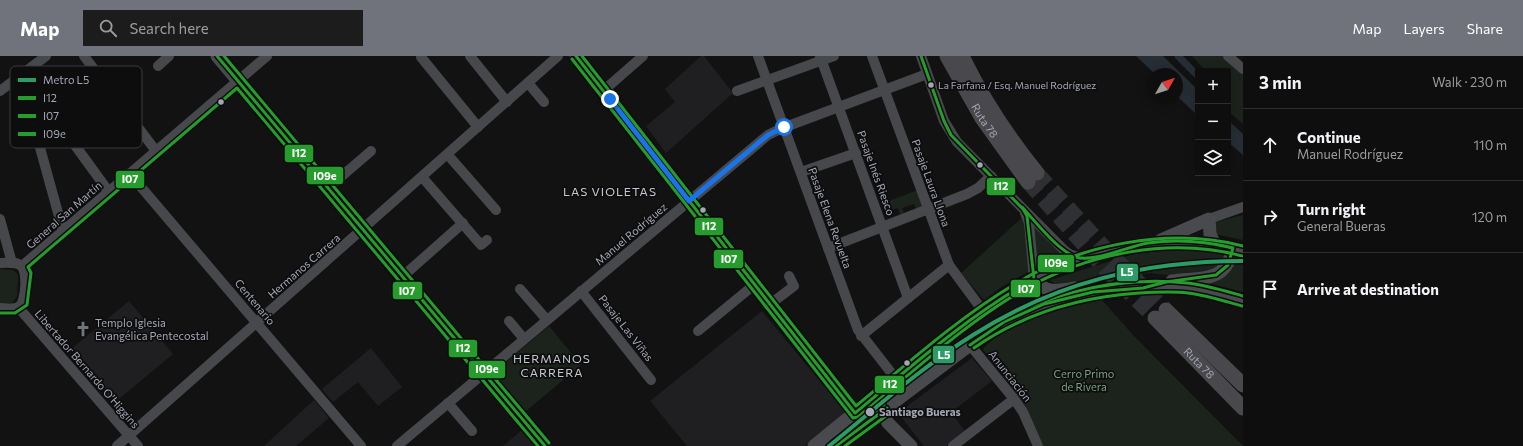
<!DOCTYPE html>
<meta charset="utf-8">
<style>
:root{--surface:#0e0e0e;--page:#1c1c1c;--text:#f1f3f6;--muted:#9b9c9e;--line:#2e2e2e;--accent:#70737c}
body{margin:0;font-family:Commissioner,sans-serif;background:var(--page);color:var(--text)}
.controls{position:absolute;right:12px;top:12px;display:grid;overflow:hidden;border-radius:0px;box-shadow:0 2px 10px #0003}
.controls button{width:36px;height:36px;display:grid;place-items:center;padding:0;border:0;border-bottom:1px solid var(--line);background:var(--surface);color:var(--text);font:20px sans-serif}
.compass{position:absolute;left:1147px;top:12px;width:36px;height:36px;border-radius:50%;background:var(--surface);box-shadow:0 2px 10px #0003;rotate:51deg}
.stop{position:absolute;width:12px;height:12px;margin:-9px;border:3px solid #1a73e8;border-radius:50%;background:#fff}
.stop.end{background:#1a73e8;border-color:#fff;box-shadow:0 1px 4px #0008}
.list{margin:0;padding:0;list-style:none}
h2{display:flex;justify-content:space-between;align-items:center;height:52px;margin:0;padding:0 16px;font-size:17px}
h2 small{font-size:13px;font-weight:400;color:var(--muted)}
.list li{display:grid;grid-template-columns:26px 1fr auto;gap:12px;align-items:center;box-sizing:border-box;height:72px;padding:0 16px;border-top:1px solid var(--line)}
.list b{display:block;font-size:15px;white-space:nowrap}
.list p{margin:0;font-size:13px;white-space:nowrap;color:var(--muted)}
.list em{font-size:13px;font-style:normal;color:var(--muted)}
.icon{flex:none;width:22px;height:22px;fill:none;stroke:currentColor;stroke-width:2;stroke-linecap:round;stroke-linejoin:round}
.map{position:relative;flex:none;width:1243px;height:390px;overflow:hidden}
header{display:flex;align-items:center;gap:24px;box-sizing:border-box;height:56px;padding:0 20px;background:var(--accent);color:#fff}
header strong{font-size:19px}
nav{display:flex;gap:22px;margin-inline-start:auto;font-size:14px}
.search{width:280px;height:36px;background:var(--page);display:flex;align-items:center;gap:10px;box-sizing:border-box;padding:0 14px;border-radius:0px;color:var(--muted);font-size:15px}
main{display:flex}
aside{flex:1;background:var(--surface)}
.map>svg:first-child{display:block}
.built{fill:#1f1f21}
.green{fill:#1c231d}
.water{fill:#262d34}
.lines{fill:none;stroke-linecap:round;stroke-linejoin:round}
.canal{stroke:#262d34;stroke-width:7}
.highway-tunnel{stroke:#2f3033;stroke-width:15;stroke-dasharray:15 8;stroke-linecap:butt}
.minor{stroke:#47484b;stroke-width:10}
.major{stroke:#494a4d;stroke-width:13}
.highway{stroke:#49494d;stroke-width:15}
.bus-1-casing{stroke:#0d0d0e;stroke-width:6}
.bus-2-casing{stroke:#0d0d0e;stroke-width:6}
.bus-3-casing{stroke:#0d0d0e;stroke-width:6}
.bus-1{stroke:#269c2c;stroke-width:3}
.bus-2{stroke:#269c2c;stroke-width:3}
.bus-3{stroke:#269c2c;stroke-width:3}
.metro-1-casing{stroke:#0d0d0e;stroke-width:7}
.metro-1{stroke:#2d9c64;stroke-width:4}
.route{stroke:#1a73e8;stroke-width:5}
.bus-dot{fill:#a3a7b4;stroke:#0d0d0e;stroke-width:1.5}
.labels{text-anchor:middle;stroke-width:3.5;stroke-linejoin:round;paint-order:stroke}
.bus-label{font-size:10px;fill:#a3a7b4;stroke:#0d0d0e;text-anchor:start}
.street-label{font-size:11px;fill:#a3a7b4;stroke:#0d0d0e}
.poi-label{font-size:11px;fill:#a3a7b4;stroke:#0d0d0e;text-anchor:start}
.park-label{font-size:11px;fill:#79a07e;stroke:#0d0d0e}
.stop-label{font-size:11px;font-weight:bold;fill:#a3a7b4;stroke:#0d0d0e;text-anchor:start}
.neighbourhood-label{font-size:12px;letter-spacing:1px;fill:#c4c7d0;stroke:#0d0d0e}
.key{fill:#0d0d0e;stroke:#3a3b40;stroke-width:1}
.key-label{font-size:11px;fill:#a3a7b4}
.line-badge{stroke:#0d0d0e;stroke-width:1.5}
.badge-label{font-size:11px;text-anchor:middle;font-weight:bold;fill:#fff}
</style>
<header>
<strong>Map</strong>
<div class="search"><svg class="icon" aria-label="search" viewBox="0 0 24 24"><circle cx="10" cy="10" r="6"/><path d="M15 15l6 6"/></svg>Search here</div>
<nav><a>Map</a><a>Layers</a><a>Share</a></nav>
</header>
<main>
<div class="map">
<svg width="1243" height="390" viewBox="0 0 1243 390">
<rect width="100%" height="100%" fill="#121213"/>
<g class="built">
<path d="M701,0H704L733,37L666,97L646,70L675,46L665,33Z"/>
<path d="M129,245L173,298L114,347L70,294Z"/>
<path d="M762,255L847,358L805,390H687L650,345Z"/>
<path d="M371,292L402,331L378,350L358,326L333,346L322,333Z"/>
<path d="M972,302L992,325L951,356L965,375L946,390H924L898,357Z"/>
<path d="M314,344L329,362L296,390H264Z"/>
<path d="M523,373L537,390H503Z"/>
</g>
<g class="green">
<path d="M1192,0H1224L1243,17V68L1228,55V15H1206Z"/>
<path d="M918,134L924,152L917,155L914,148L902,152L904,157L900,159L898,152L890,154L886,146Z"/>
<path d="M1025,159L1070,200L1042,208L1003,230L984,244L961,217Z"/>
<path d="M1243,159V184L1215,178L1213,172L1216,166Z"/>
<path d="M1153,192L1205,193L1243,203V236L1185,221L1150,217L1058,230L1050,224Z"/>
<path d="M0,213L13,214L18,219L17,240L12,247H0Z"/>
<path d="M1102,244L1133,279L1243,390H1043L1023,349L983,293C1014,260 1059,251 1102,244Z"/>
<path d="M549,270L581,309L525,356L493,317Z"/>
</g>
<g class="water">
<path d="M1136,0H1163L1198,34V60L1177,40V18H1155Z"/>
<path d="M1228,64L1243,78V99L1228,86Z"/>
</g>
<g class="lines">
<path class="canal" d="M1178,0L1198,20"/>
<g class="highway-tunnel">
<path d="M1037,117L1104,191L1166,254"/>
<path d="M1028,126L1106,214L1155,262"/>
</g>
<g class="minor">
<path d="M84,0L156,95"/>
<path d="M470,0L507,46"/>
<path d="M758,0L858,274L896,323"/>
<path d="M820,0L908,242"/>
<path d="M872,0L949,209L983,255"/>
<path d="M921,0L944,65L957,86L1064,194L1069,198L1083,203"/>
<path d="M1228,0L1243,13"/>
<path d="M421,1L478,71"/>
<path d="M158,10L169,0"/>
<path d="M528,27L544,46"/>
<path d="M0,35L46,0"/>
<path d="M603,35L643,0"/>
<path d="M737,35L834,0"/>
<path d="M448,99L496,154"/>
<path d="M801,116L856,97"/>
<path d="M130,118L361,390"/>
<path d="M422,121L481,189L487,184"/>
<path d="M328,132L371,95"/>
<path d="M1025,157L1029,167L1034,223"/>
<path d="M0,163L12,207"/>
<path d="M1209,163L1243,151"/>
<path d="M63,175L39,88C38,78 46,74 53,69L61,70L109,136"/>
<path d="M828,192L967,138L978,132L991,120"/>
<path d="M0,207C7,207 16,205 21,210C28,215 26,246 19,251C13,254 6,252 0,252"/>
<path d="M22,210L267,0"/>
<path d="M402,221L463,167"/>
<path d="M520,233L547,264"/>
<path d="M581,235L651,324"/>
<path d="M769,249L794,230L789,220"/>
<path d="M18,251L138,390"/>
<path d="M509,265L524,283"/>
<path d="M698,275L754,229"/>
<path d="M861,280L949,209"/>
<path d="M970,289L1014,343L1023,356L1038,390"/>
<path d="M448,347L472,375"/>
<path d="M117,390L558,0"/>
<path d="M397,390L768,79L780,73L927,18"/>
<path d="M953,390L1014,343"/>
</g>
<g class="major">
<path d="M217,0L545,390"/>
<path d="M576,0L855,357"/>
<path d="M1161,184L1209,163L1210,178L1214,187"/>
<path d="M1034,223C1045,238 1059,235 1075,232"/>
<path d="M1172,225C1201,221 1226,228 1233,192"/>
<path d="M882,357L888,367L911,390"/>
<path d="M814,390C841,367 869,346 896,324C933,293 970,260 1011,235C1078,195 1167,172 1243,195"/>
<path d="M836,390L991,273C1035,247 1081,237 1131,233C1151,231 1170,230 1189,232C1207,235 1225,240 1243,245"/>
</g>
<g class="highway">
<path id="s1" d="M947,0L982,62L1028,126"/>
<path d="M962,0C982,42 1008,81 1037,117"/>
<path d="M1166,254L1243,329"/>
<path id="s2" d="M1155,262L1243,352"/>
</g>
<g class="bus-1-casing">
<g id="bus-1">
<path d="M217,0L545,390"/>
<path d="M576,0L855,357C913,309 968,260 1034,223L1027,160L1023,153L951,79L944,65L921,0"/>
<path d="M970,289L1004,266L1044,248L1093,236L1143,232L1166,226L1216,219L1228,209L1233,192C1205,185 1176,183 1148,187C1129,190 1093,207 1076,201C1057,194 1036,166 1022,151"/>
<path d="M836,390L887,352"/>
</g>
</g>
<g class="bus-2-casing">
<g id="bus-2">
<path d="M572,3L853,362L858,361C912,317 964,268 1025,233C1089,197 1170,181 1242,200"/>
<path d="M0,257H15L27,249L31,217L28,211L237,32L538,390"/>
<path d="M974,292C1024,257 1079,241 1139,237C1156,236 1172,235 1188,237C1206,239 1224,245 1242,250"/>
<path d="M845,390L890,357"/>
</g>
</g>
<g class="bus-3-casing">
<g id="bus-3">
<path d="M224,0L549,387"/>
<path d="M582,0L856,350C907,308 958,262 1015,228C1080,188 1169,171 1243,190"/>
<path d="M968,284C1030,241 1112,219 1187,227C1206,229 1225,235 1243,240"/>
<path d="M833,386L884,349"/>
</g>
</g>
<use href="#bus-1" class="bus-1"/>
<use href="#bus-2" class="bus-2"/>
<use href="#bus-3" class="bus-3"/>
<g class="metro-1-casing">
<path id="metro-1" d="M829,390C876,352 922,311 973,279C1056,226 1145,205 1243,205"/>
</g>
<use href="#metro-1" class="metro-1"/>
</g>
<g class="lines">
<path class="route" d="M610,43L689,145L768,79L784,71"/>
</g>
<defs>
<g id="church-bare" transform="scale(1.2)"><path d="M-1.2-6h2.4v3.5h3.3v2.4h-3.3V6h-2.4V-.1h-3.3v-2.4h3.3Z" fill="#70737c" stroke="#0d0d0e" stroke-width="2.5" paint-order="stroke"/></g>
</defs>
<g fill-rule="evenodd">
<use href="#church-bare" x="83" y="273"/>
</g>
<g class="bus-dot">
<circle cx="931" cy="29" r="3.5"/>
<circle cx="221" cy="46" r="3.5"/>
<circle cx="980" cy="109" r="3.5"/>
<circle cx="703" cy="154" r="3.5"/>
<circle cx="907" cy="307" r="3.5"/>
<circle cx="870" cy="356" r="5"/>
</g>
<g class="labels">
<g class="bus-label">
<text x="938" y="33">La Farfana / Esq. Manuel Rodríguez</text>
</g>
<g class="street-label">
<text dy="4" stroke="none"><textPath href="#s1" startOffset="75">Ruta 78</textPath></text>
<text transform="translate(876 117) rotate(70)" y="4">Pasaje Inés Riesco</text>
<text transform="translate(931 127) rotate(70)" y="4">Pasaje Laura Llona</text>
<text transform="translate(64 159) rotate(-41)" y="4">General San Martín</text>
<text transform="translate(830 162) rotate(70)" y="4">Pasaje Elena Revuelta</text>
<text transform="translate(631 178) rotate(-40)" y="4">Manuel Rodríguez</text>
<text transform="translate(304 210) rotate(-41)" y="4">Hermanos Carrera</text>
<text transform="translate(255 246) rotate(50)" y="4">Centenario</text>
<text transform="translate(626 272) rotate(52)" y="4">Pasaje Las Viñas</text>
<text dy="4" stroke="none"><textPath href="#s2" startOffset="63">Ruta 78</textPath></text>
<text transform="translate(87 313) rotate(49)" y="4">Libertador Bernardo O'Higgins</text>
<text transform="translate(1010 320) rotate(52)" y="4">Anunciación</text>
</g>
<g class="poi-label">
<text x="95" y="271">Templo Iglesia<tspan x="95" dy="13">Evangélica Pentecostal</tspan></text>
</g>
<g class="park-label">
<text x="1084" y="322">Cerro Primo<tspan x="1084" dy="13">de Rivera</tspan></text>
</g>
<g class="stop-label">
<text x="879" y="360">Santiago Bueras</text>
</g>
<g class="neighbourhood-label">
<text x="610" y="140">LAS VIOLETAS</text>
<text x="552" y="307">HERMANOS<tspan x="552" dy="14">CARRERA</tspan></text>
</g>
</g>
<rect x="10" y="10" width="132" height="82" rx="6" class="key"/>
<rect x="18" y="22" width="18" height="4" fill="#2d9c64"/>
<rect x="18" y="40" width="18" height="4" fill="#269c2c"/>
<rect x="18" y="58" width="18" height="4" fill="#269c2c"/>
<rect x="18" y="76" width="18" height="4" fill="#269c2c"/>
<g class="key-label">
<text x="43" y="28">Metro L5</text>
<text x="43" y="46">I12</text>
<text x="43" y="64">I07</text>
<text x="43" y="82">I09e</text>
</g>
<g class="line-badge">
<rect x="284" y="88" width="30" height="19" rx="4" fill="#269c2c"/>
<rect x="306" y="110" width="38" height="19" rx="4" fill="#269c2c"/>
<rect x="115" y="114" width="30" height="19" rx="4" fill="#269c2c"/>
<rect x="986" y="121" width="30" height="19" rx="4" fill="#269c2c"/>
<rect x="694" y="161" width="30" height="19" rx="4" fill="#269c2c"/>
<rect x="713" y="193" width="31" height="20" rx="4" fill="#269c2c"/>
<rect x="1037" y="198" width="38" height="19" rx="4" fill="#269c2c"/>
<rect x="1116" y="207" width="23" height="19" rx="4" fill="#2d9c64"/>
<rect x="1010" y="223" width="31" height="19" rx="4" fill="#269c2c"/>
<rect x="392" y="225" width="31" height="19" rx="4" fill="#269c2c"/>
<rect x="448" y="283" width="30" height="19" rx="4" fill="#269c2c"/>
<rect x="932" y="289" width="23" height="19" rx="4" fill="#2d9c64"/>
<rect x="468" y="304" width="38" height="19" rx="4" fill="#269c2c"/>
<rect x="874" y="319" width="31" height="19" rx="4" fill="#269c2c"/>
</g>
<g class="badge-label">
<text x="299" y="101">I12</text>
<text x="325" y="124">I09e</text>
<text x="130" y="127">I07</text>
<text x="1001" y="134">I12</text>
<text x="709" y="174">I12</text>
<text x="729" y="207">I07</text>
<text x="1056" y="211">I09e</text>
<text x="1127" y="220">L5</text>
<text x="1026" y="237">I07</text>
<text x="407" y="239">I07</text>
<text x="463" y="296">I12</text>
<text x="944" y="303">L5</text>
<text x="487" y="317">I09e</text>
<text x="890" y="332">I12</text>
</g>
</svg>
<div class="controls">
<button>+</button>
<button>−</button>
<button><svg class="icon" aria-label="layers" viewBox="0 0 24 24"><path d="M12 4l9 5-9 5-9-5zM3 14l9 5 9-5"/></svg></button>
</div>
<svg class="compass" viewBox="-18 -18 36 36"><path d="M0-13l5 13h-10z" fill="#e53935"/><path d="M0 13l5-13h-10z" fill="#9b9c9e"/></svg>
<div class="stop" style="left:784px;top:71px"></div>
<div class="stop end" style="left:610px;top:43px"></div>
</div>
<aside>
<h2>3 min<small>Walk · 230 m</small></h2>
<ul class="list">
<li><svg class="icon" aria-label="ahead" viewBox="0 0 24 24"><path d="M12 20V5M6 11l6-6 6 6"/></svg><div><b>Continue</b><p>Manuel Rodríguez</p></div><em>110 m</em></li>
<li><svg class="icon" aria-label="right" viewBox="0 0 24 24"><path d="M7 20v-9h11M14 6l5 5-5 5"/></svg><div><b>Turn right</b><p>General Bueras</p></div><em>120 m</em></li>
<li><svg class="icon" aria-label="arrive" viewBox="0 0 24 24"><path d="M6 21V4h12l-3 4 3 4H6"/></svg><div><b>Arrive at destination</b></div></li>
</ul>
</aside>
</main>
